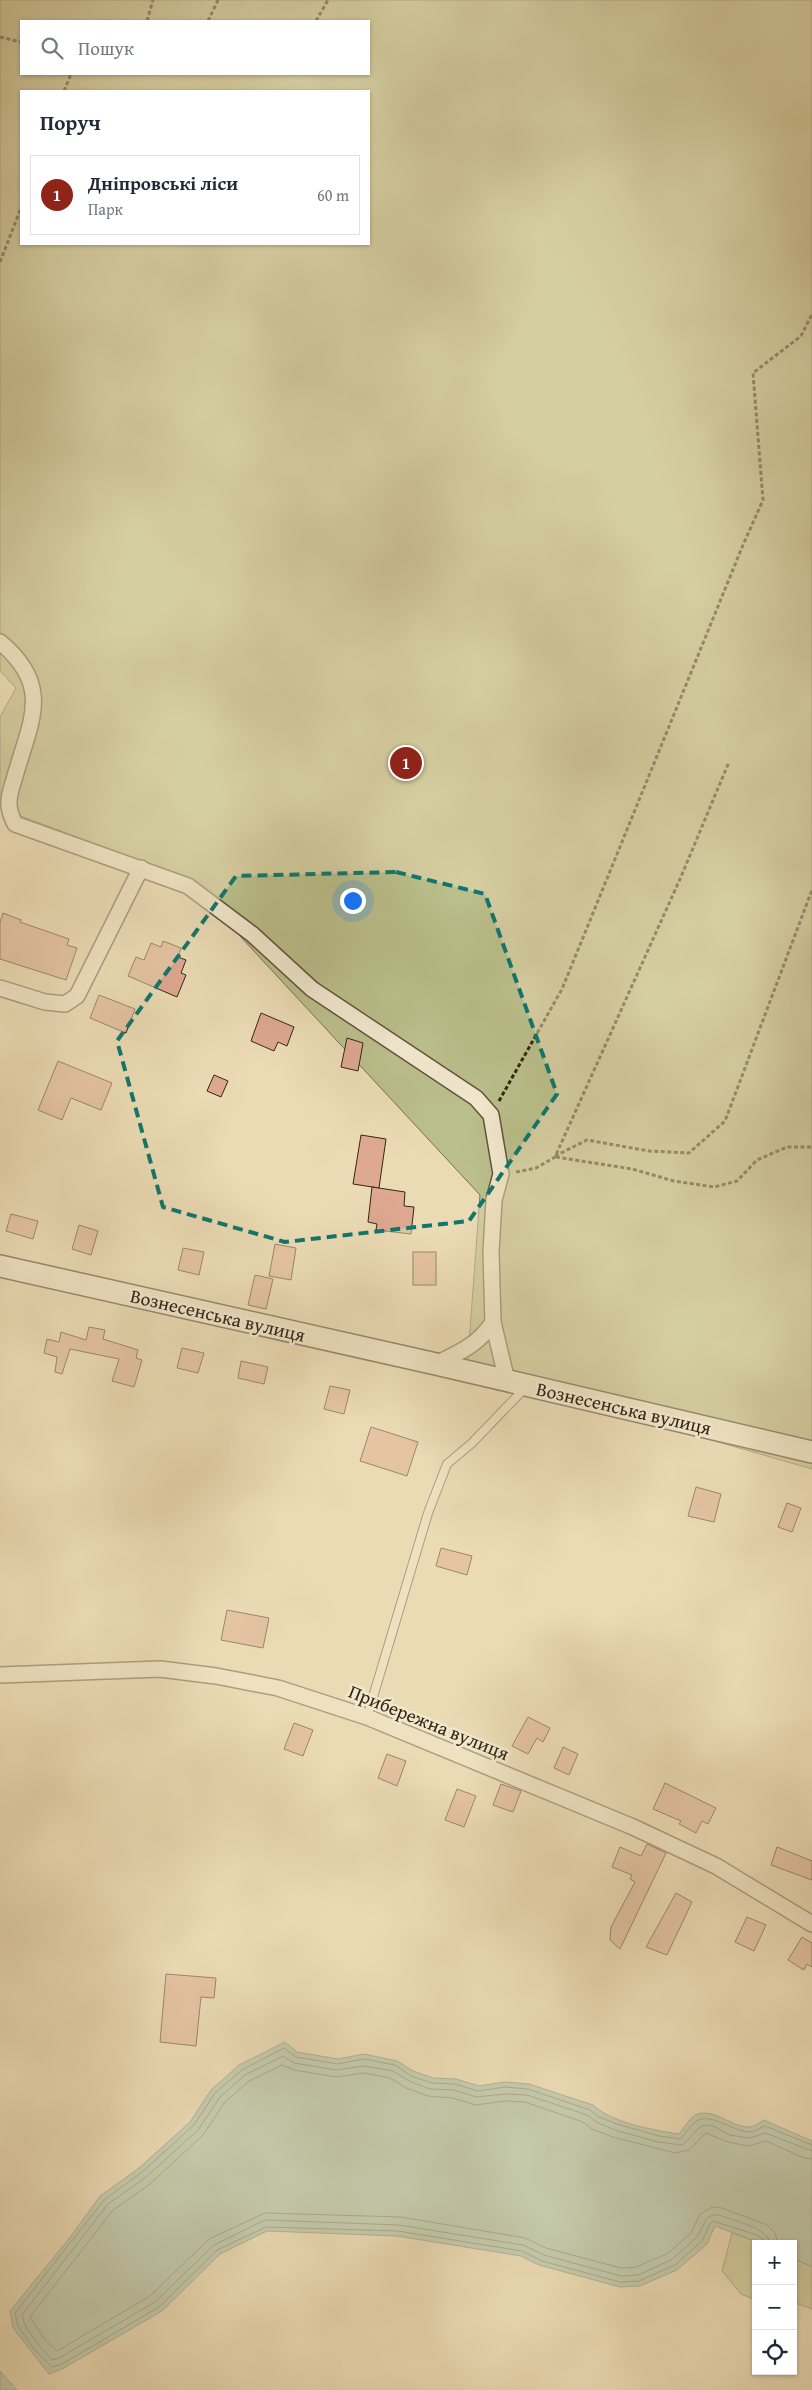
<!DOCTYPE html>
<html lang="uk">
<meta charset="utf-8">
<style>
:root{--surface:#fff;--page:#f6f6f7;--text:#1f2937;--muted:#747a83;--line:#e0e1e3;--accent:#8f2418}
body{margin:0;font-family:"Gentium Book Plus",serif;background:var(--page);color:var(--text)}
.controls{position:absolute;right:15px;bottom:15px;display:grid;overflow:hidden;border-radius:0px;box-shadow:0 1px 4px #0004}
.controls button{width:45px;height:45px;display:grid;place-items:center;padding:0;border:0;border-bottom:1px solid var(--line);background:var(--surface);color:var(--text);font:25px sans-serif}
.you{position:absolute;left:352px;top:900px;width:18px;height:18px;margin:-12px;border:4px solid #fff;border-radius:50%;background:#1a73e8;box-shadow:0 0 0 8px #1a73e833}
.badge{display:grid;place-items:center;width:32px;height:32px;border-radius:50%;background:var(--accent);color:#fff;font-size:16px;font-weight:700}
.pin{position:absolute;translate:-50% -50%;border:2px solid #fff;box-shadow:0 1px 5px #0006}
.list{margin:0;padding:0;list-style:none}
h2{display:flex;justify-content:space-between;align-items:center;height:65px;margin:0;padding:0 20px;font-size:21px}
h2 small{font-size:16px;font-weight:400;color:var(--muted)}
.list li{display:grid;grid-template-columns:32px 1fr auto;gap:15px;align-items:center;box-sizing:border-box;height:80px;margin:0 10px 10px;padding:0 10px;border:1px solid var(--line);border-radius:0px}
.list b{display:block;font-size:19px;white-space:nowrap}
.list p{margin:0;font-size:16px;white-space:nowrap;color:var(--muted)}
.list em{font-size:16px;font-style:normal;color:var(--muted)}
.icon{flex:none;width:28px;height:28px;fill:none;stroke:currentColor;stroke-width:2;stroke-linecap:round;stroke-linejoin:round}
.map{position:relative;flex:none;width:812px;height:2390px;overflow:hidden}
.search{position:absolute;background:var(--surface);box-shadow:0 1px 4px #0004;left:20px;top:20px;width:350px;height:55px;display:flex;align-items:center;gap:12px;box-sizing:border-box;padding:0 18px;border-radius:0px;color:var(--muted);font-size:19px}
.panel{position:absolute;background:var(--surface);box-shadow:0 1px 4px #0004;left:20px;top:90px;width:350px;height:155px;border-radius:0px}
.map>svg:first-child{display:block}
.green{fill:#babf8b;stroke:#777250;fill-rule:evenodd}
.water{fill:#99bca9;stroke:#71806e}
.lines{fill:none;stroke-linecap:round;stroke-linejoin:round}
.shore{stroke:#66715f;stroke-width:1}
.building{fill:#dea891;stroke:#342615}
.lane-casing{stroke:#62533d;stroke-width:10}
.street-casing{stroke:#62533d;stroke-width:18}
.secondary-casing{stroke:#342615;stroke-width:24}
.path{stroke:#342615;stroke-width:3;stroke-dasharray:4 2.5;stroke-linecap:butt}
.lane{stroke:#f2e8ce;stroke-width:8}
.street{stroke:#f2e8ce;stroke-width:15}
.secondary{stroke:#f2e8ce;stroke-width:21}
.marked{fill:none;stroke:#0f766e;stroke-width:4;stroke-dasharray:10 6;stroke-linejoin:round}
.labels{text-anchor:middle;stroke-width:5;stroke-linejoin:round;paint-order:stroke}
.street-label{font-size:19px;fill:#342615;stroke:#f2e8ce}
</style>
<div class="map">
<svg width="812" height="2390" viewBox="0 0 812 2390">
<rect width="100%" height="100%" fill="#ebdbb4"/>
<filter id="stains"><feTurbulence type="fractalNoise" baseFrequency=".004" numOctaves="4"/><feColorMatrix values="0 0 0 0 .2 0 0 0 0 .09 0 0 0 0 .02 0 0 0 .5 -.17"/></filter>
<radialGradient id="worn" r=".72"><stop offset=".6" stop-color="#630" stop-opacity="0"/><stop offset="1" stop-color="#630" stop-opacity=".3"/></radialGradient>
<g class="green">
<path d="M0,0H812V1469L467,1370L480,1195L201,894L150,865L0,808V717L16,688L0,671ZM21,21H369V74H21ZM21,91H369V244H21Z"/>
<path d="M732,2233L763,2244H756V2300L741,2294L722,2271Z"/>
<path d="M793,2258L812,2267V2309L793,2302Z"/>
</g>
<g class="water">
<path d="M285,2042L297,2052L338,2059L364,2054L397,2061L413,2071L433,2078L456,2079L479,2086L505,2082L529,2084L593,2105C612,2123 653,2130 679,2134C683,2129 688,2120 694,2116C712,2105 731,2128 750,2127C754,2127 760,2122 764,2120L812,2141V2267L793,2258V2244H763L715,2226L707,2244L677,2270L640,2286L620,2287L539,2265L521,2256L397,2236L267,2231L220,2254L162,2311L64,2368L49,2374L13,2328L10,2311L71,2236L100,2196L138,2169L190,2122L211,2090L239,2065Z"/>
<path d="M0,2371L17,2390H0Z"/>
</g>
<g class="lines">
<g class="shore">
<path d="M764,2244L763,2239L757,2235L713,2221L710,2224L702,2241L675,2265L639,2281L620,2282L542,2261L522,2251L398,2231L266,2227L217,2250L159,2307L62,2364L52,2367L34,2349L18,2326L15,2313L104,2200L141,2173L194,2125L215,2093L242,2070L284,2048L296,2057L337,2064L364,2059L395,2065L411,2076L432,2083L455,2084L478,2091L505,2087L528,2089L590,2110L599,2117L617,2124L659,2136L680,2139C686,2134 690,2125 697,2121C710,2112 734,2132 750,2132C755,2132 760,2128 765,2126L812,2145"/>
<path d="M770,2244C769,2227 733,2221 719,2215H713L707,2218L697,2237L671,2260L638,2275L621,2276L544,2255L523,2245L399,2225L265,2220L214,2245L155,2302L59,2358L52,2360C41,2347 25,2332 22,2315L108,2204L145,2178L198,2130L220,2097L245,2075L283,2056L294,2063L336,2070L364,2066L393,2071L409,2081L430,2089L454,2090L477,2097L505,2094L527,2095L587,2115L596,2122L615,2130L658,2142L683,2145L700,2127L705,2125L713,2126L730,2135L750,2138L765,2133L812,2151"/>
<path d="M778,2244L775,2233L767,2225L722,2208L712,2207L700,2214L691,2233L667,2254L636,2267L621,2268L546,2248L525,2238L401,2217L265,2213L209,2239L150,2296L57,2351L45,2340L30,2317L113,2210L150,2184L203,2135L225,2102L249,2081L282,2065L294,2070L336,2077L364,2073L390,2078L406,2088L428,2096L452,2098L476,2105L505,2101L525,2102L583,2122L592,2129L613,2137L675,2153L689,2150L706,2133L728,2142L748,2146L766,2141L804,2158L812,2159"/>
</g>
</g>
<g class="building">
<path d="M3,913L21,920L20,922L69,939L67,945L77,948L66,980L0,959V922Z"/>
<path d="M163,941L181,948L178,957L186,960L181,973L186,975L177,997L128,976L136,957L144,960L151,943L161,947Z"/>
<path d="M99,995L135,1009L126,1033L90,1018Z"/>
<path d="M261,1013L294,1027L287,1046L278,1042L274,1051L251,1041Z"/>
<path d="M347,1038L363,1043L358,1071L341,1067Z"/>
<path d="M58,1061L112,1083L101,1110L71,1098L62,1120L38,1110Z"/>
<path d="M214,1075L228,1081L221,1097L207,1091Z"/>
<path d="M361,1135L386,1139L379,1188L353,1184Z"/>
<path d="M372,1187L405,1192L404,1206L414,1207L411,1234L376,1230L377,1224L368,1222Z"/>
<path d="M11,1214L38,1221L33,1239L6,1231Z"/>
<path d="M79,1225L98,1231L91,1255L72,1249Z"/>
<path d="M275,1244L296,1248L291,1280L269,1276Z"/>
<path d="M183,1248L204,1252L199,1275L178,1270Z"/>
<rect x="413" y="1252" width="23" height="33"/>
<path d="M255,1275L273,1279L266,1309L248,1305Z"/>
<path d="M89,1327L105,1330L103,1339L138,1350L136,1358L142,1360L134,1387L112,1381L119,1359L70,1349L62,1374L55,1372L57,1357L44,1353L47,1339L59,1342L61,1332L86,1340Z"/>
<path d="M182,1348L204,1353L198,1373L177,1368Z"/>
<path d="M241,1361L268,1367L264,1384L238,1378Z"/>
<path d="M330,1386L350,1390L344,1414L324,1409Z"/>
<path d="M371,1427L418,1442L407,1476L360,1461Z"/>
<path d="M696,1487L721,1494L714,1522L688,1516Z"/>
<path d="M787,1503L801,1508L792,1532L778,1527Z"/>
<path d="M441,1548L472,1556L467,1575L436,1566Z"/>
<path d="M227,1610L269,1618L263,1648L221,1640Z"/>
<path d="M528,1717L550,1728L543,1742L537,1738L528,1754L512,1746Z"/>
<path d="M294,1723L313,1730L303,1756L284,1749Z"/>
<path d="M563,1747L578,1754L569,1775L554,1768Z"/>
<path d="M387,1754L406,1761L397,1786L378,1778Z"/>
<path d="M665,1783L716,1808L708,1824L702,1821L696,1833L679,1824L681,1821L653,1809Z"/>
<path d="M501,1784L521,1791L513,1812L493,1805Z"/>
<path d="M457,1789L476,1796L464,1827L445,1820Z"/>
<path d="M647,1844L666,1853L620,1949L610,1940L611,1927L635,1882L630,1879L632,1875L612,1867L620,1847L641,1856Z"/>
<path d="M777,1847L812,1861V1880L771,1865Z"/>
<path d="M676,1893L692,1902L667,1955L646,1947Z"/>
<path d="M747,1917L766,1925L754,1951L735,1942Z"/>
<path d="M802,1937L812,1943V1967L807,1964L804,1970L788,1960Z"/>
<path d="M166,1974L216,1978L214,1998L201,1997L196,2046L160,2042Z"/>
</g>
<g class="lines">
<g class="lane-casing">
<path id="lane" d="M367,1717L428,1513L447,1464L472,1443L526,1387"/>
</g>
<g class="street-casing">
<g id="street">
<path d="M0,642C53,686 31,720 15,776C9,796 5,805 15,824L188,886L252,934L312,989L476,1098L491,1115L501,1174L494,1200L491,1252L493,1322L507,1381"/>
<path d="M0,988L45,1002L65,1004L77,996L141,868"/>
<path d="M436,1364C460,1352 478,1345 493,1322"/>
<path d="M0,1675L160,1669L216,1676L278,1688L367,1717L633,1827L716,1866L812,1924"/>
</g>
</g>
<g class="secondary-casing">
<path id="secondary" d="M0,1266L436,1364L812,1452"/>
</g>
<g class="path">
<path d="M147,21L153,0"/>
<path d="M208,21L218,0"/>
<path d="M316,21L328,0"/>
<path d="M0,37L21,42"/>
<path d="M64,91L71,74"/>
<path d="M0,262L21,208"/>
<path d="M499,1101L562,989L743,545L763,500L753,373L801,336L812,314"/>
<path d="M555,1156L587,1140L649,1151L689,1153L725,1121L812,890"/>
<path d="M556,1157L632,1169L674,1181L714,1187L737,1181L757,1160L787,1147H812"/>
<path d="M516,1172L536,1168L555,1157L680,879L729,762"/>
</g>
<use href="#lane" class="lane"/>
<use href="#street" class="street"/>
<use href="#secondary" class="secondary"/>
</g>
<path d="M0 0H812V2390H0ZM396,872L485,894L557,1094L469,1221L285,1242L163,1207L117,1041L236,876Z" fill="#ebdbb4" fill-opacity=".55" fill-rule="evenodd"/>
<path class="marked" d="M396,872L485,894L557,1094L469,1221L285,1242L163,1207L117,1041L236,876Z"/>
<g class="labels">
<g class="street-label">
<text transform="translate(218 1315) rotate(13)" y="7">Вознесенська вулиця</text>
<text transform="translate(624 1408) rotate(13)" y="7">Вознесенська вулиця</text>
<text transform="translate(429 1722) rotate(22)" y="7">Прибережна вулиця</text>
</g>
</g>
<rect width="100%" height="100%" filter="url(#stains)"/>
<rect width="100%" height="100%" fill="url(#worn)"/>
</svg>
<div class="controls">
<button>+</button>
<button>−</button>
<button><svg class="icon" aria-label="locate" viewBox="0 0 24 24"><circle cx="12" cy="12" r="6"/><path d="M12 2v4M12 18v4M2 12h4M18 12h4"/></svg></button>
</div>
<div class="you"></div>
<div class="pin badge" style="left:406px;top:763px">1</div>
<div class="search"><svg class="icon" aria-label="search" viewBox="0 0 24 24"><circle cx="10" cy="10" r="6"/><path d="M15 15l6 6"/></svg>Пошук</div>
<section class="panel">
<h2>Поруч<small></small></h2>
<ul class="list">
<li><span class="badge">1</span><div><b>Дніпровські ліси</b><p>Парк</p></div><em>60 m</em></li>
</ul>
</section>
</div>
